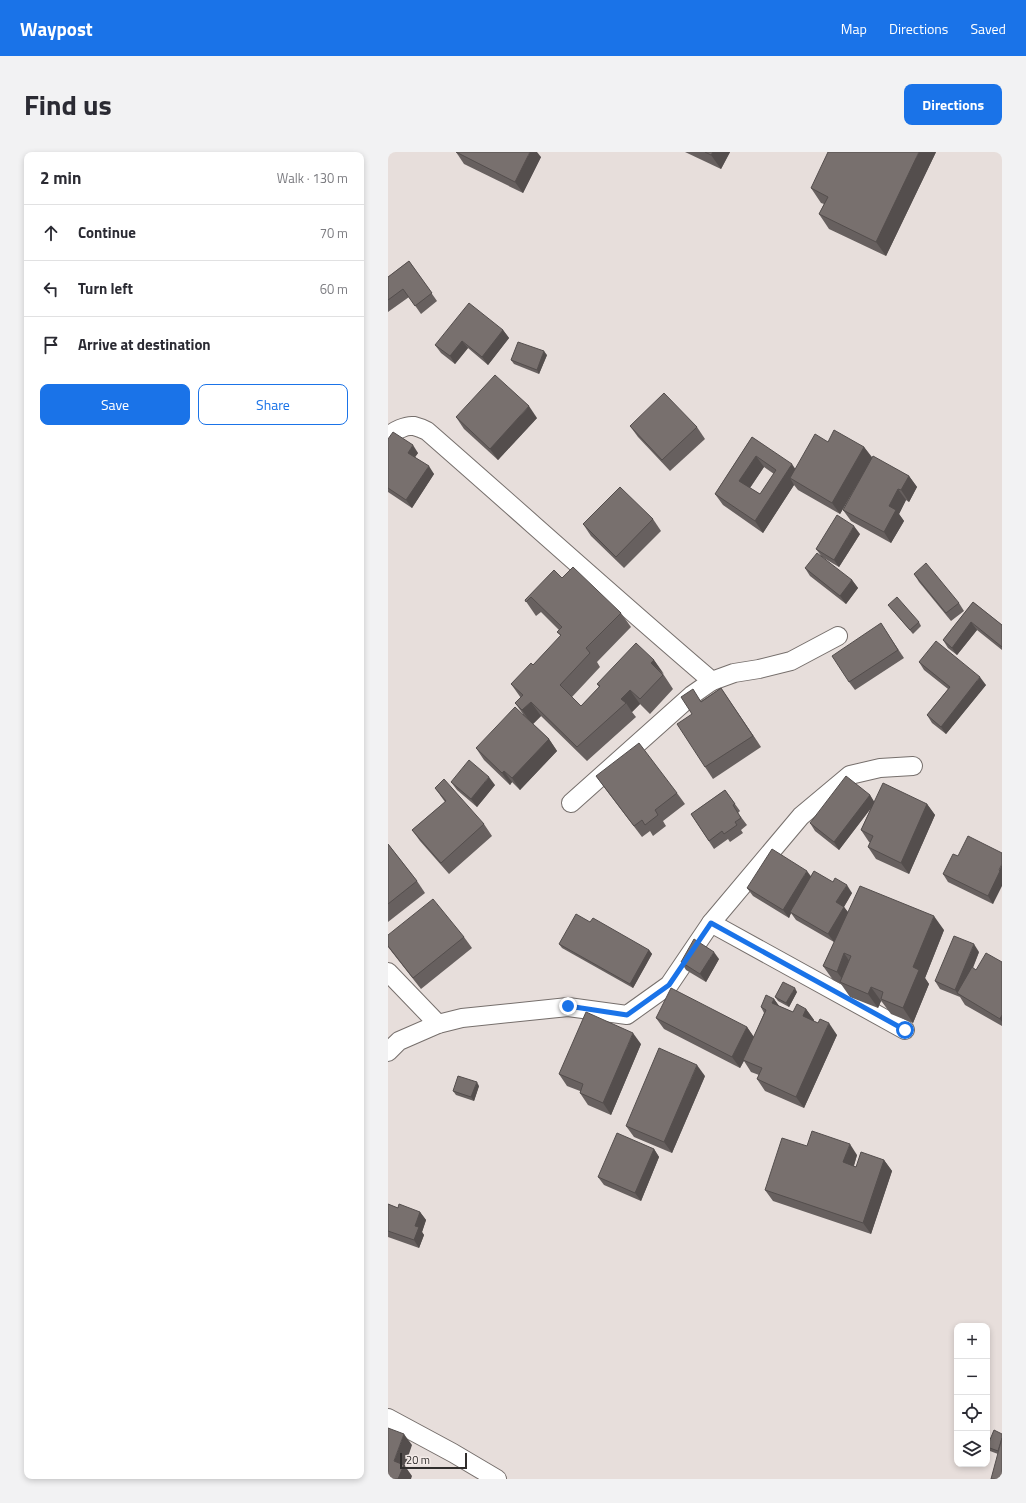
<!DOCTYPE html>
<meta charset="utf-8">
<style>
:root{--surface:#fff;--page:#f2f2f3;--text:#2b2b33;--muted:#7c7c81;--line:#e1e1e2;--accent:#1a73e8}
body{margin:0;font-family:"Titillium Web",sans-serif;background:var(--page);color:var(--text)}
.controls{position:absolute;right:12px;bottom:12px;display:grid;overflow:hidden;border-radius:8px;box-shadow:0 2px 6px #0003}
.controls button{width:36px;height:36px;display:grid;place-items:center;padding:0;border:0;border-bottom:1px solid var(--line);background:var(--surface);color:var(--text);font:20px sans-serif}
.scale{position:absolute;left:12px;bottom:10px;width:67px;box-sizing:border-box;padding-left:4px;border:2px solid #302d2c;border-top:0;font-size:11px;line-height:14px;white-space:nowrap;color:#302d2c;-webkit-text-stroke:3px #f4ebe8;paint-order:stroke}
.stop{position:absolute;width:12px;height:12px;margin:-9px;border:3px solid #1a73e8;border-radius:50%;background:#fff}
.stop.end{background:#1a73e8;border-color:#fff;box-shadow:0 1px 4px #0008}
.list{margin:0;padding:0;list-style:none}
h2{display:flex;justify-content:space-between;align-items:center;height:52px;margin:0;padding:0 16px;font-size:17px}
h2 small{font-size:13px;font-weight:400;color:var(--muted)}
.list li{display:grid;grid-template-columns:26px 1fr auto;gap:12px;align-items:center;box-sizing:border-box;height:56px;padding:0 16px;border-top:1px solid var(--line)}
.list b{display:block;font-size:15px;white-space:nowrap}
.list em{font-size:13px;font-style:normal;color:var(--muted)}
.actions{display:flex;gap:8px;padding:12px 16px}
.actions a{flex:1;padding:9px 0;border:1px solid var(--accent);border-radius:8px;text-align:center;font-size:14px;color:var(--accent)}
.actions .main{background:var(--accent);color:#fff}
.icon{flex:none;width:22px;height:22px;fill:none;stroke:currentColor;stroke-width:2;stroke-linecap:round;stroke-linejoin:round}
.map{position:relative;flex:none;width:614px;height:1327px;overflow:hidden;border-radius:8px}
header{display:flex;align-items:center;gap:24px;box-sizing:border-box;height:56px;padding:0 20px;background:var(--accent);color:#fff}
header strong{font-size:19px}
nav{display:flex;gap:22px;margin-inline-start:auto;font-size:14px}
.intro{display:flex;align-items:center;justify-content:space-between;box-sizing:border-box;height:96px;padding:0 24px}
h1{margin:0;font-size:28px}
.button{padding:10px 18px;border-radius:8px;background:var(--accent);color:#fff;font-size:14px;font-weight:700}
main{display:flex;gap:24px;padding:0 24px}
aside{flex:1;background:var(--surface);border-radius:8px;box-shadow:0 2px 6px #0003}
.map>svg:first-child{display:block}
.lines{fill:none;stroke-linecap:round;stroke-linejoin:round}
.minor-casing{stroke:#766f6c;stroke-width:20}
.minor{stroke:#fff;stroke-width:18}
.wall{fill:#67605f;fill-rule:evenodd}
.shaded-wall{fill:#544e4d}
.building{fill:#78706e;stroke:#544e4d;fill-rule:evenodd}
.route{stroke:#1a73e8;stroke-width:5}
</style>
<header>
<strong>Waypost</strong>
<nav><a>Map</a><a>Directions</a><a>Saved</a></nav>
</header>
<div class="intro"><h1>Find us</h1><a class="button">Directions</a></div>
<main>
<aside>
<h2>2 min<small>Walk · 130 m</small></h2>
<ul class="list">
<li><svg class="icon" aria-label="ahead" viewBox="0 0 24 24"><path d="M12 20V5M6 11l6-6 6 6"/></svg><div><b>Continue</b></div><em>70 m</em></li>
<li><svg class="icon" aria-label="left" viewBox="0 0 24 24"><path d="M17 20v-9H6M10 6l-5 5 5 5"/></svg><div><b>Turn left</b></div><em>60 m</em></li>
<li><svg class="icon" aria-label="arrive" viewBox="0 0 24 24"><path d="M6 21V4h12l-3 4 3 4H6"/></svg><div><b>Arrive at destination</b></div></li>
</ul>
<div class="actions"><a class="main">Save</a><a>Share</a></div>
</aside>
<div class="map">
<svg width="614" height="1327" viewBox="0 0 614 1327">
<rect width="100%" height="100%" fill="#e7dedb"/>
<g class="lines">
<g class="minor-casing">
<g id="minor">
<path d="M0,285C5,279 18,273 26,274C30,275 35,277 39,279C134,362 228,447 324,529L346,521L371,517L403,509L450,484"/>
<path d="M183,651L304,543L324,529"/>
<path d="M323,771L517,878"/>
<path d="M0,820L50,872"/>
<path d="M0,900L11,889L50,872L74,866L180,855L239,863L281,833L323,771L413,664L462,623L492,616L525,614"/>
<path d="M0,1266L65,1301L109,1327"/>
</g>
</g>
<use href="#minor" class="minor"/>
</g>
<g class="wall">
<path d="M68,0L153,5L135,41L76,12Z"/>
<path d="M297,0H342L333,17Z"/>
<path d="M548,0L498,104L441,77L431,62L436,52L433,51L423,36Z"/>
<path d="M21,109L49,149L33,162L21,145L0,160V125Z"/>
<path d="M115,178L121,186L100,213L80,196L67,212L53,201L47,193Z"/>
<path d="M159,203L151,222L126,212L123,208Z"/>
<path d="M68,265L149,266L110,308L76,277Z"/>
<path d="M242,274L309,275L317,287L282,319L250,285Z"/>
<path d="M364,285L407,317L440,290L476,295L484,305L521,324L529,335L521,350L518,348L511,362L516,369L503,391L463,369L455,358L473,326L452,362L410,338L406,333L375,381L335,353L327,342ZM376,315L386,322L372,342L362,336Z"/>
<path d="M0,287L30,301L27,305L46,322L24,356L0,340Z"/>
<path d="M265,367L273,379L236,416L203,384L195,372Z"/>
<path d="M472,382L451,415L434,405L428,397Z"/>
<path d="M417,416L464,428L470,436L458,452L422,424Z"/>
<path d="M526,422L571,451L576,459L563,469L531,430Z"/>
<path d="M174,426L233,461L243,475L209,510L212,515L184,545L193,554L211,535L209,532L266,508L285,537L262,562L252,552L244,560L248,565L199,609L153,564L145,572L161,587L169,599L132,638L124,630L122,633L96,608L88,596L135,562L127,551L133,546L123,532L145,513L173,484L169,480L171,478L153,460L148,464L137,448Z"/>
<path d="M585,450L614,473V498L589,478L569,503L560,496L555,488Z"/>
<path d="M500,453L531,470L533,474L525,482Z"/>
<path d="M498,479L516,506L467,538L461,530Z"/>
<path d="M531,510L598,533L558,582L544,571L539,563L560,537L536,518Z"/>
<path d="M333,536L373,595L325,627L317,615L304,562L313,549Z"/>
<path d="M208,624L289,641L297,652L275,669L278,674L265,684L262,679L254,685L216,635Z"/>
<path d="M63,630L107,633L89,655L69,638Z"/>
<path d="M47,636L96,672L104,684L61,722L32,689L24,678L57,650Z"/>
<path d="M337,638L352,659L350,661L359,673L353,678L355,681L342,690L340,687L326,697L303,662Z"/>
<path d="M482,643L486,650L539,652L547,663L521,722L488,707L480,695L482,690H481L473,678L483,656L451,698L427,679L422,671Z"/>
<path d="M0,692L29,729L37,741L0,770Z"/>
<path d="M614,701L605,752L560,730L555,722L570,704Z"/>
<path d="M423,724L464,741L456,755L460,760L556,778L537,826L541,832L525,871L503,862L494,850L493,849L490,856L462,845L453,832L445,828L435,814L448,787L446,790L408,768L403,761L401,766L365,744L359,736Z"/>
<path d="M0,783L76,785L84,796L33,837L0,795Z"/>
<path d="M171,792L261,798L264,802L245,836L174,796Z"/>
<path d="M591,800L585,816L588,818L614,810V874L577,853L572,845L552,837L547,829Z"/>
<path d="M331,807L318,830L298,818L293,810Z"/>
<path d="M409,840L401,855L390,849L387,845Z"/>
<path d="M386,847L391,854L405,860L418,857L426,868V869L449,883L416,956L377,939L369,927L371,923L363,920L356,909L352,916L276,877L268,866L359,875L366,885L376,861L373,855Z"/>
<path d="M253,892L223,963L200,953L192,941V939L179,934L171,922Z"/>
<path d="M317,924L284,1001L246,985L238,974Z"/>
<path d="M91,934L86,949L68,943L65,939Z"/>
<path d="M419,994L469,1003L466,1014L468,1015L496,1008L504,1019L483,1082L385,1049L377,1038Z"/>
<path d="M266,997L271,1005L253,1049L216,1033L210,1025Z"/>
<path d="M0,1052L10,1056L32,1060L38,1068L34,1080L36,1083L31,1096L0,1085Z"/>
<path d="M614,1282L610,1302L602,1299L599,1295Z"/>
</g>
<g class="shaded-wall">
<path d="M142,0H149L153,5L135,41L127,30Z"/>
<path d="M325,0H342L333,17L323,3Z"/>
<path d="M531,0H548L498,104L488,90Z"/>
<path d="M115,178L121,186L100,213L94,205Z"/>
<path d="M74,189L80,196L67,212L62,204Z"/>
<path d="M156,199L159,203L151,222L149,218Z"/>
<path d="M141,254L149,266L110,308L102,297Z"/>
<path d="M25,293L30,301L25,308L20,301Z"/>
<path d="M476,295L484,306L452,362L444,351Z"/>
<path d="M368,304L376,315L359,340L351,329Z"/>
<path d="M404,312L412,324L402,326L406,333L375,381L367,369Z"/>
<path d="M41,314L46,322L24,356L18,348Z"/>
<path d="M521,324L529,335L521,350L513,338Z"/>
<path d="M510,337L518,348L511,362L516,369L503,391L496,380L501,354Z"/>
<path d="M466,374L472,382L451,415L446,408Z"/>
<path d="M464,428L470,436L458,452L452,444Z"/>
<path d="M583,470L589,478L569,503L564,496Z"/>
<path d="M266,508L276,522L263,511Z"/>
<path d="M592,525L598,533L558,582L553,575Z"/>
<path d="M333,536L341,548L373,595L365,584Z"/>
<path d="M242,538L252,552L244,560L238,551L233,547Z"/>
<path d="M143,550L153,564L144,573L134,558Z"/>
<path d="M161,587L169,599L132,638L124,626Z"/>
<path d="M116,619L124,630L122,633L114,621Z"/>
<path d="M101,625L107,633L89,655L83,647Z"/>
<path d="M482,643L487,651L451,698L446,690Z"/>
<path d="M539,652L547,663L521,722L513,711Z"/>
<path d="M614,712V734L605,752L600,744Z"/>
<path d="M419,719L425,727L402,760L403,761L401,766L395,758Z"/>
<path d="M459,733L464,741L454,758L448,750Z"/>
<path d="M456,755L462,763L446,790L440,782Z"/>
<path d="M546,764L556,778L537,826L541,832L525,871L515,856L525,815Z"/>
<path d="M586,792L591,800L573,844L570,842L567,838Z"/>
<path d="M261,798L264,802L245,836L242,832Z"/>
<path d="M326,800L331,807L318,830L312,822Z"/>
<path d="M456,801L466,816L458,832L449,820Z"/>
<path d="M483,835L493,849L490,856L480,842Z"/>
<path d="M407,836L409,840L401,855L398,851Z"/>
<path d="M386,847L394,858L384,851Z"/>
<path d="M418,857L426,868L423,876L415,864Z"/>
<path d="M614,863V870L612,867Z"/>
<path d="M441,871L449,883L416,956L408,945Z"/>
<path d="M359,875L367,887L352,916L344,905Z"/>
<path d="M245,881L253,892L223,963L215,951Z"/>
<path d="M309,913L317,924L284,1001L276,990Z"/>
<path d="M89,930L91,934L86,949L83,945Z"/>
<path d="M462,992L469,1003L463,1022L455,1010Z"/>
<path d="M266,997L271,1005L253,1049L247,1041Z"/>
<path d="M496,1008L504,1019L483,1082L475,1071Z"/>
<path d="M32,1060L38,1068L34,1080L36,1083L31,1096L26,1088L27,1074Z"/>
<path d="M16,1282L24,1293L17,1314L24,1324L23,1327H10L6,1309Z"/>
</g>
<g class="building">
<path d="M68,0H142L127,30Z"/>
<path d="M317,0H325L323,3Z"/>
<path d="M440,0H531L488,90L431,62L440,45L423,36Z"/>
<path d="M21,109L44,141L27,154L15,137L0,148V125Z"/>
<path d="M81,151L115,178L94,205L74,189L62,204L47,193Z"/>
<path d="M130,190L156,199L149,218L123,208Z"/>
<path d="M107,223L141,254L102,297L68,265Z"/>
<path d="M276,241L309,275L274,308L242,274Z"/>
<path d="M446,278L476,295L444,351L402,326L427,282L440,290Z"/>
<path d="M5,280L25,293L20,301L41,314L18,348L0,336V287Z"/>
<path d="M364,285L404,312L367,369L327,342ZM368,304L388,318L372,342L351,329Z"/>
<path d="M485,304L521,324L513,338L510,337L501,354L508,358L496,380L455,358Z"/>
<path d="M232,335L265,367L228,405L195,372Z"/>
<path d="M449,363L466,374L446,408L428,397Z"/>
<path d="M429,401L464,428L452,444L417,416Z"/>
<path d="M538,411L571,451L558,461L526,422Z"/>
<path d="M185,415L233,461L198,496L202,501L172,533L193,554L212,534L209,532L248,491L266,508L263,511L275,523L252,547L242,538L233,547L238,551L189,595L143,550L134,558L127,551L135,543L123,532L143,511L145,513L173,483L169,480L174,475L143,445L138,450L137,448L166,418L174,426Z"/>
<path d="M509,445L531,470L522,478L500,453Z"/>
<path d="M585,450L614,473V495L583,470L564,496L555,488Z"/>
<path d="M493,471L510,498L461,530L444,504Z"/>
<path d="M548,489L592,525L553,575L539,563L562,535L531,510Z"/>
<path d="M333,536L365,584L317,615L289,572L304,562L293,545L305,537L313,550Z"/>
<path d="M127,555L161,587L124,626L116,619L114,621L88,596Z"/>
<path d="M251,591L289,641L267,658L270,663L257,673L254,668L246,674L208,624Z"/>
<path d="M81,608L101,625L83,647L63,630Z"/>
<path d="M458,624L482,643L446,690L422,671Z"/>
<path d="M56,627L96,672L53,711L24,678L58,649L47,636Z"/>
<path d="M495,631L539,652L513,711L480,695L485,684L473,678Z"/>
<path d="M337,638L347,652L345,653L353,666L347,670L349,673L336,682L334,679L321,689L303,662Z"/>
<path d="M580,684L614,701V712L611,718L612,719L600,744L555,722L565,702L570,704Z"/>
<path d="M0,692L29,729L0,752Z"/>
<path d="M384,697L419,719L395,758L359,736Z"/>
<path d="M426,719L445,730L447,726L459,733L448,750L456,755L440,782L402,760Z"/>
<path d="M472,734L546,764L525,815L531,818L515,856L493,847L495,840L483,835L480,842L452,830L463,804L456,801L449,820L435,814Z"/>
<path d="M45,747L76,785L25,826L0,794V783Z"/>
<path d="M188,762L202,770L205,766L261,798L242,832L171,792Z"/>
<path d="M566,784L586,792L567,838L547,829Z"/>
<path d="M306,787L326,800L312,822L293,810Z"/>
<path d="M598,801L614,810V863L612,867L569,841L584,815L588,818Z"/>
<path d="M395,830L407,836L398,851L387,845Z"/>
<path d="M283,836L359,875L344,905L268,866Z"/>
<path d="M378,843L386,847L384,851L405,860L409,852L418,857L415,864L430,871L432,867L441,871L408,945L369,927L374,916L355,908L378,858L373,855Z"/>
<path d="M198,860L245,881L215,951L192,941L195,932L171,922Z"/>
<path d="M271,896L309,913L276,990L238,974Z"/>
<path d="M70,924L89,930L83,945L65,939Z"/>
<path d="M424,979L462,992L455,1010L468,1015L473,1000L496,1008L475,1071L377,1038L394,986L419,994Z"/>
<path d="M229,981L266,997L247,1041L210,1025Z"/>
<path d="M0,1052L10,1056L11,1052L32,1060L27,1074L31,1075L26,1088L0,1079Z"/>
<path d="M0,1276L16,1282L6,1309L16,1313L10,1327H0Z"/>
<path d="M606,1278L614,1282V1286L610,1299L599,1295Z"/>
<path d="M614,1286V1327H603Z"/>
</g>
<g class="lines">
<path class="route" d="M180,854L239,863L281,833L323,771L517,878"/>
</g>
</svg>
<div class="controls">
<button>+</button>
<button>−</button>
<button><svg class="icon" aria-label="locate" viewBox="0 0 24 24"><circle cx="12" cy="12" r="6"/><path d="M12 2v4M12 18v4M2 12h4M18 12h4"/></svg></button>
<button><svg class="icon" aria-label="layers" viewBox="0 0 24 24"><path d="M12 4l9 5-9 5-9-5zM3 14l9 5 9-5"/></svg></button>
</div>
<div class="scale">20 m</div>
<div class="stop" style="left:517px;top:878px"></div>
<div class="stop end" style="left:180px;top:854px"></div>
</div>
</main>
